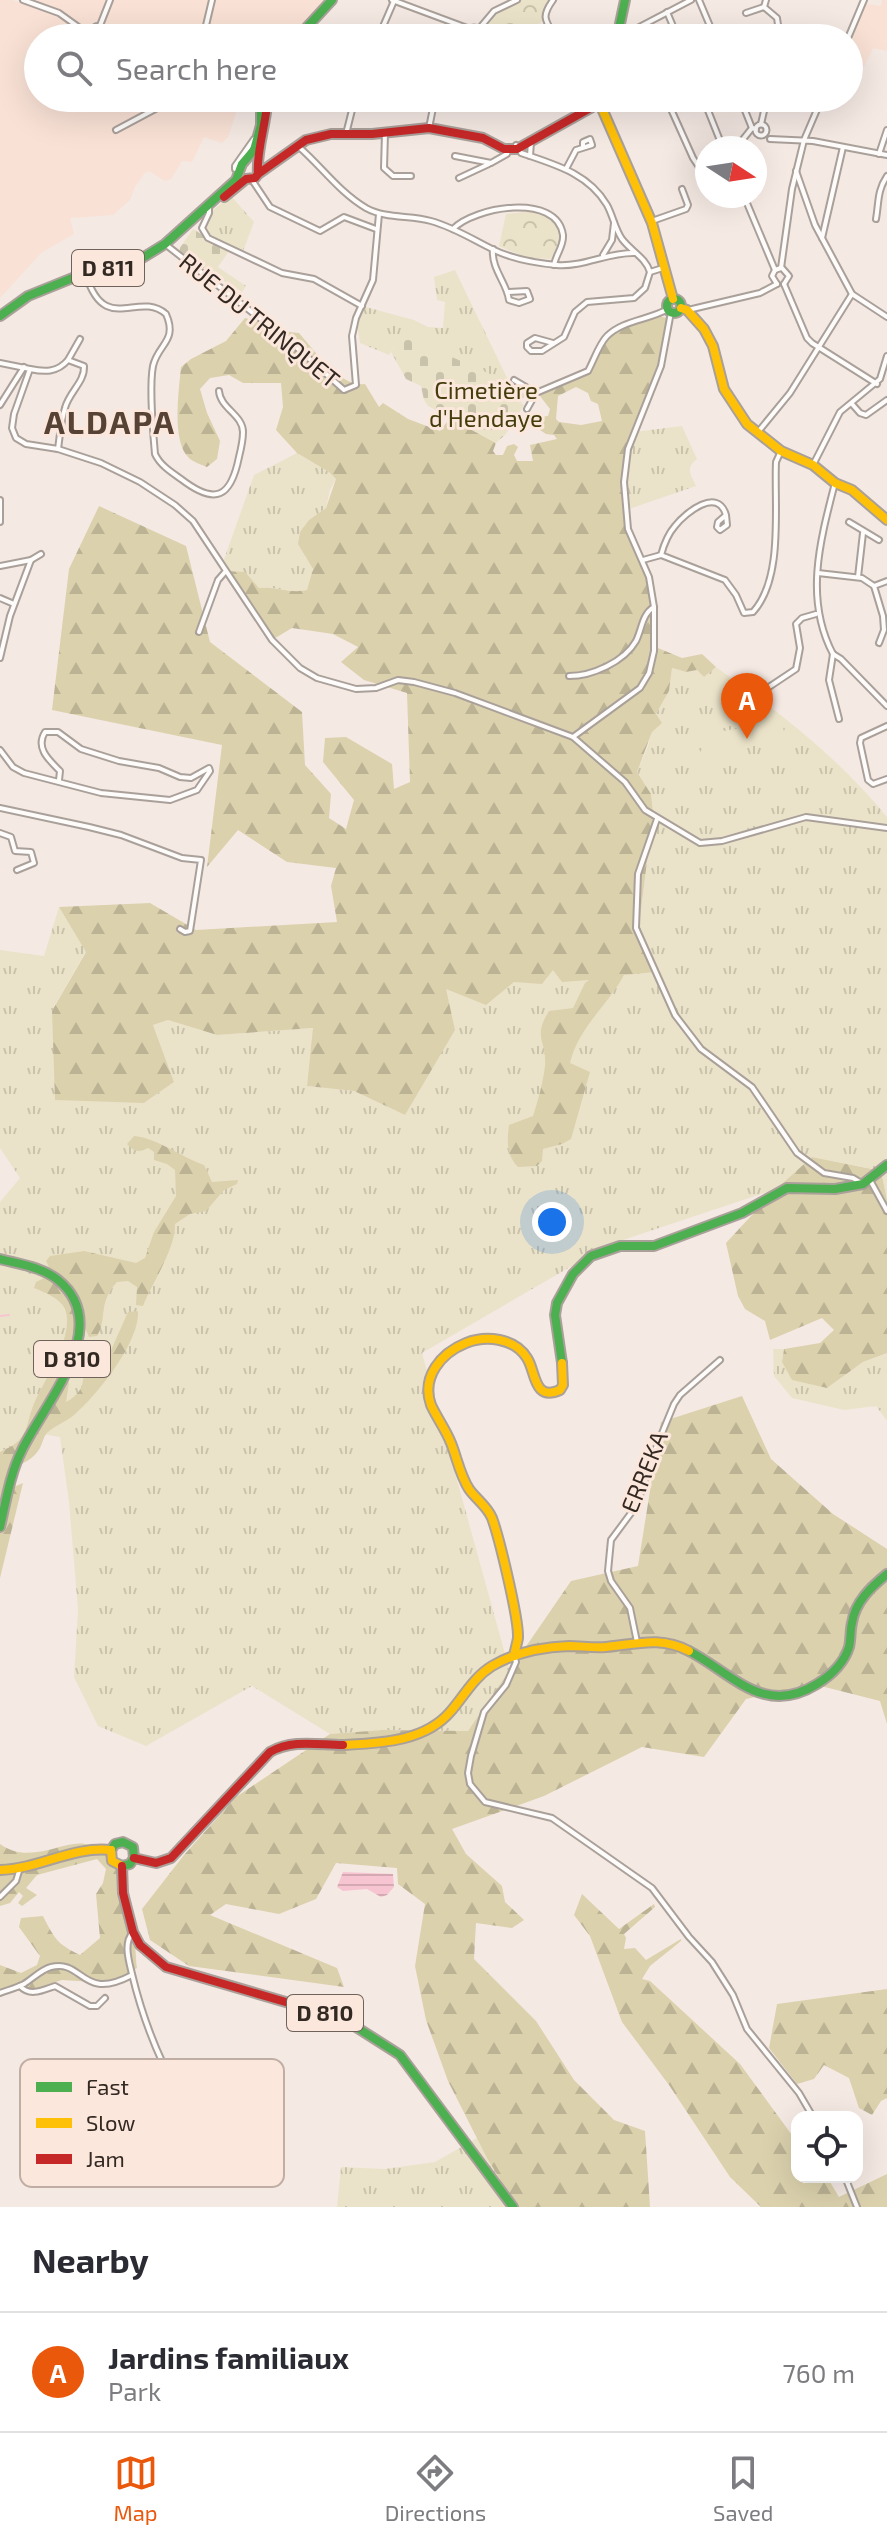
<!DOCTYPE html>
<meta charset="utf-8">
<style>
:root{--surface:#fff;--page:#f2f2f3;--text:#2b2b33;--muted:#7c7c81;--line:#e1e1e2;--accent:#ea580c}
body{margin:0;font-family:"Exo 2",sans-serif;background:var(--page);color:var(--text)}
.controls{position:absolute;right:24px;bottom:24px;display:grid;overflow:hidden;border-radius:16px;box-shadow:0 8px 32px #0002}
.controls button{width:72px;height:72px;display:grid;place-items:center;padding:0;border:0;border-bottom:2px solid var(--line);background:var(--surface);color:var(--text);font:40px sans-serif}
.compass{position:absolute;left:695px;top:136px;width:72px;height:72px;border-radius:50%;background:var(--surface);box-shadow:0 8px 32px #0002;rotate:102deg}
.you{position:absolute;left:552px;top:1222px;width:28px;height:28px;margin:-20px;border:6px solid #fff;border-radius:50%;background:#1a73e8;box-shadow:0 0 0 12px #1a73e833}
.badge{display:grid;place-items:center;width:52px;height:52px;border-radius:50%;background:var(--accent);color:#fff;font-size:26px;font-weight:700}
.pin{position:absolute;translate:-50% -66px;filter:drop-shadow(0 2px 4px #0008)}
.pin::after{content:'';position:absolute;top:42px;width:28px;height:24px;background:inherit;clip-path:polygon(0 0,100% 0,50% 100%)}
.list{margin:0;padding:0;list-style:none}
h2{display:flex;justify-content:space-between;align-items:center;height:104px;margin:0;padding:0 32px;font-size:34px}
h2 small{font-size:26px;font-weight:400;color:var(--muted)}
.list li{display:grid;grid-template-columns:52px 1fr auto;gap:24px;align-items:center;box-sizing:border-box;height:120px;padding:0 32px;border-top:2px solid var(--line)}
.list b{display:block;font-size:30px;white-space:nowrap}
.list p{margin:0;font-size:26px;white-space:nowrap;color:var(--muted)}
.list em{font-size:26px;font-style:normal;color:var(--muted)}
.icon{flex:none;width:44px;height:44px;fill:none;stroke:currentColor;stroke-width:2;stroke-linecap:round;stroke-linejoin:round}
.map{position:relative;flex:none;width:887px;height:2207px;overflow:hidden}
.search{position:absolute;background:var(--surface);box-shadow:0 8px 32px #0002;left:24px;right:24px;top:24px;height:88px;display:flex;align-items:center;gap:20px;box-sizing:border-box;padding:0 28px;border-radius:44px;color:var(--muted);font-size:30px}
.sheet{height:224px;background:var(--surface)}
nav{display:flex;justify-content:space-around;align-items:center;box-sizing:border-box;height:112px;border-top:2px solid var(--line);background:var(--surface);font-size:22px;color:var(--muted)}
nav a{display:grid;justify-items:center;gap:4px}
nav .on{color:var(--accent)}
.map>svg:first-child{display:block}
.built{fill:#f9e1d5}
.grass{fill:url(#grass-tufts)}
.forest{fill:url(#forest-firs);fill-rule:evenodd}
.cemetery{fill:url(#cemetery-stones)}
.park{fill:url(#park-crowns)}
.garden{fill:#ebe3c9}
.water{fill:url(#water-rules)}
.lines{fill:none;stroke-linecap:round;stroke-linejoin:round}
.stream{stroke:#f7c5d2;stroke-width:2}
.street-casing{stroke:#aaa09a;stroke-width:8}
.fast-casing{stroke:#aaa09a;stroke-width:12}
.slow-casing{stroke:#aaa09a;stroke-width:12}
.jam-casing{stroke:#aaa09a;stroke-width:12}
.street{stroke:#fefcfb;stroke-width:4}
.fast{stroke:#4caf50;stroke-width:8}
.slow{stroke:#ffc107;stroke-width:8}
.jam{stroke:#c62828;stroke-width:8}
.labels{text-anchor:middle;stroke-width:6;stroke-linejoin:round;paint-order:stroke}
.shield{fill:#fce7dc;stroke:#6f625a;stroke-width:2}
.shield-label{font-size:22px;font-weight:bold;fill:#332923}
.street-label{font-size:24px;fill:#332923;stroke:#fce7dc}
.park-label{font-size:24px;fill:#433d0c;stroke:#fce7dc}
.district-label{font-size:32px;font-weight:bold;letter-spacing:2px;fill:#574236;stroke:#fce7dc}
.key{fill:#fce7dc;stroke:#c0aea4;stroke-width:2}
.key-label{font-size:22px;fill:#332923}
</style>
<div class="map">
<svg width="887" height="2207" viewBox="0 0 887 2207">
<defs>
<pattern id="grass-tufts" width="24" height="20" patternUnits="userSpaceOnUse" patternTransform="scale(2)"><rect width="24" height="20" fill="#ebe3c9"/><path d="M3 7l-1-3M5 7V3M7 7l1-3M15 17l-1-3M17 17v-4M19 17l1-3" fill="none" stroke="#cac3ac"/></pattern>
<pattern id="forest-firs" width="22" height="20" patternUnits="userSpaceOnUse" patternTransform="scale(2)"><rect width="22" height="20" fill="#dbd1ad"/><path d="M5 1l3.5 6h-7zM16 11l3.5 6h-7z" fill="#bcb395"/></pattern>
<pattern id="cemetery-stones" width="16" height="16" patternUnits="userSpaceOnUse" patternTransform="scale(2)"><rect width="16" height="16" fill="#ebe3c9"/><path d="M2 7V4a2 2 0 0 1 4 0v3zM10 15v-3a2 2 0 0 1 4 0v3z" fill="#cac3ac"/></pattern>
<pattern id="park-crowns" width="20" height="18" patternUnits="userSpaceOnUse" patternTransform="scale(2)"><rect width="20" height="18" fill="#ebe3c9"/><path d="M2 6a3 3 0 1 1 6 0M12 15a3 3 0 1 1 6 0" fill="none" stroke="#cac3ac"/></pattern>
<pattern id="water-rules" width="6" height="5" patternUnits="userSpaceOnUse" patternTransform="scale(2)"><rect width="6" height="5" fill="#f7c5d2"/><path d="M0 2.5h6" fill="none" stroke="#d4a9b4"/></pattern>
</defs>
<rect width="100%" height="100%" fill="#f5e9e3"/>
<g class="built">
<path d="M0,0H12L61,18L86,38H38V98H241L228,137L222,143L204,137L192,162L182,161L171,179L165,181L149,171L144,174L135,187L130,200L113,215L70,218L74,234L41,253L0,298Z"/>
<path d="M31,0H334L300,38H106L103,32L90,31L63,12Z"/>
<path d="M882,0H887V51L873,48L863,69L849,64V46L866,4L881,6Z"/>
</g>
<g class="grass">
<path d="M231,196L254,222L242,254L209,236L204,228L213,210Z"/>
<path d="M455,270L510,384L401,335L389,355L360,343L356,318L362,306L414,320L428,327L443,328L445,302L437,300L434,277Z"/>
<path d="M682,426L697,459C685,468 691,475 696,486L629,509L627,462L634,432Z"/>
<path d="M297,453L329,472L336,479L330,490L326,508L309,520L305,557L312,564L313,578L307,590C289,594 277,586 259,588L245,573L225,571L222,565L254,475Z"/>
<path d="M716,667C778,711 839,758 887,817V1200L881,1171L812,1157L776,1189L608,1245L422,1353L510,1672L468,1731L382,1730L330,1734L252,1686L146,1746L98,1726L74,1677L78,1610L69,1502L60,1437L36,1433L0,1452V1202L20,1178L0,1148V950L44,956L59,907L86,951L52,1011L144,1103L174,1082L153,1025L168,1020L217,1035L314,1028L307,1086L354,1091L405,1115L446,988L514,982L552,969L638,934L653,813L651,794L637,772L648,746L656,714L669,691L672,668L686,672L697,670L704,677Z"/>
<path d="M773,1349H784L782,1362L827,1388L863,1362L887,1353V1421L876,1406L844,1410L792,1398L774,1376Z"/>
<path d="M477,2138L517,2207H337L341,2167L385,2169L435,2162Z"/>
</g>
<g class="forest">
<path d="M656,316L669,318L661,366L632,438L625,463L628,529L649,577L658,648L682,658L702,654L716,667L704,677L697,670L686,672L672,668L669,691L656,714L662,723L652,732L637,772L651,794L653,813L638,934L655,972L624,975C608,1005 578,1028 570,1063L590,1072L571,1139L562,1144L543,1149L542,1161L537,1166L518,1167C506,1154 507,1142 509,1125L533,1116C538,1101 543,1082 545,1066C547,1040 532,1038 549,1011L573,1008L585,983L589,980L562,982L553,970L542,984L514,982L486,1005L446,989L455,1030L405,1115L354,1091L307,1086L313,1028L217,1035L168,1020L153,1025L174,1082L144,1103L55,1100L52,1011L86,952L59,907L150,903L196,930L337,922L331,886L336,868L287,862L238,830L207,867L222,745L52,710L69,569L99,506L186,546L210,642L302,712L305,765L331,794L329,818L346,829L354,800L323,762L325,738L346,737L392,764L394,789L410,782L407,693L364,680L341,662L358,647L333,634L292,628L272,640L225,571L245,572L259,588C277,586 289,594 307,590L313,569L298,544L300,532L309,520L326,508L336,479L329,472L297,453L276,430L283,407L281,383H243L229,375L210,378L200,389L207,413L220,441L217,459L207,467C202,465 193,462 189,458C171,442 179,389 181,367L191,359L226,341L245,318C263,322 281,332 299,333C315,351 339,387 365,384L379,407L383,403L408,419L440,431L450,418L496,443L493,451L496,455H503L507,446L514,444L518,447L514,455L517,461H533L530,445L557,439L554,435L546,434L537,428L540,417L548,416L550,409L540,396L544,391L588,371L605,337L627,324ZM576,387L588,393L591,401L598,404L602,421L581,425L559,422L556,419L558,396Z"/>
<path d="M134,1136C155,1137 183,1158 204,1165L212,1182L238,1180L237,1184L224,1190L206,1211L190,1214L175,1224C176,1248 153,1281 143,1306L136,1305L137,1287L128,1281L117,1282C97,1304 108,1318 97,1336L89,1337L82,1321L78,1322L63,1366L69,1383L66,1402C85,1392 85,1379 82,1360L92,1359L100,1367L112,1348L128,1312L138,1311C140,1342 97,1395 74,1415C67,1421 56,1425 48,1432C44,1435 43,1442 40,1448C34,1459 22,1464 11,1469L2,1492L23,1483L0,1578V1452C7,1448 16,1445 21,1438C28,1429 28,1419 32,1409C41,1383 76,1337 65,1309C60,1298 44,1292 34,1288L36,1282L44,1278L49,1267L46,1261L50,1256L84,1251L136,1263L145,1258L154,1232L176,1196L175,1170L167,1164L154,1160V1152L148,1148C139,1153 134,1152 127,1144Z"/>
<path d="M812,1157L881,1171L887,1200V1353L863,1362L827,1388L792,1380L782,1362L784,1349L820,1343L834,1330L822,1318L770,1340L765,1321L745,1309L738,1296L726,1243L776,1189Z"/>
<path d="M742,1396L771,1459L833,1514L887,1549V1724L880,1701L813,1684L746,1699L704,1757L642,1747L544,1796L452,1829L466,1854L502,1886L505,1902L524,1920L512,1928L476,1923L474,1959L536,2021L574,2080L614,2120L645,2131L650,2207H517L487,2158L448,2081L426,2020L415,1966L425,1904L398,1884L397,1868L336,1863L316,1899L279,1914L226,1904L210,1915L337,1968L344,1987L189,1966L150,1940L142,1909L184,1855L236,1797L330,1734L382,1730L468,1731L571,1581L638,1566L661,1422Z"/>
<path d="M0,1844C15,1855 30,1854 48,1850C58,1848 74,1842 85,1844C133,1850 134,1932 137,1968L110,1983L62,1980L32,1990L0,1992V1965L21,1973L37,1965L40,1956L19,1927L21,1918L43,1916C54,1938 57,1944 80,1955L100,1938L96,1894L103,1883L106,1869L97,1859L37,1875L26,1888L37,1895L22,1906L18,1903L23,1896L19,1892L10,1903L0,1906Z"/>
<path d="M582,1894L619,1929L654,1904L655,1907L624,1934L626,1938L624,1949L635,1948L646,1960L681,1939V1941L650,1966L642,1979L650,1981L740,2064L797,2142V2177H827L839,2197L887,2174V2207H761L730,2177L669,2085L622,2022L590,1936L574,1915Z"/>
<path d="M887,1989V2098L881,2101L872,2115L859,2108L849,2078L824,2065L814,2079L797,2084L769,2048L777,2004Z"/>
</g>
<g class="cemetery">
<path d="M193,229L229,251L218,267L246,286L242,292L177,252Z"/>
<path d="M400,334L497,377L525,394L521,403L524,405L506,434L496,443L428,406L424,400L421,386L406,379L391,352Z"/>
</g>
<g class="park">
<path d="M522,0H557C538,36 517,38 479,38L496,14Z"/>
<path d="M534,211C558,219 570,237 551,259L527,258L499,246L506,214Z"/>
</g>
<path class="garden" d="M780,715L786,740C760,745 726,746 704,761L697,757L709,738L718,732L758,725Z"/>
<path class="water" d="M343,1872L393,1874L394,1887L387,1895L381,1897L367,1889L343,1891L337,1887Z"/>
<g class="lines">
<path class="stream" d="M0,1316L9,1315"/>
<g class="street-casing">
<g id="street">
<path d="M23,0L59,13L91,36"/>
<path d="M392,0L470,29"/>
<path d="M553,0C540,18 546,21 556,38"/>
<path d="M699,0L715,38"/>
<path d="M766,0L764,7L777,18L780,38"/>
<path d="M667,12L678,38"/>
<path d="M746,13L764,7"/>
<circle cx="474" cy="32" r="4.5"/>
<path d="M99,28L110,0"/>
<path d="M636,29L640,38"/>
<path d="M478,30L494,11L517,0"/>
<path d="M618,35H624L691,0"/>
<path d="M203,38L212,0"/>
<path d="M378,38L394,1"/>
<path d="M848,38L864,0"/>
<path d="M666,98L693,158L699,167L707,169"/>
<path d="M703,98L723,148"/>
<path d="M740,98L752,128L756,129"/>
<path d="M761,124L767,98"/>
<circle cx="761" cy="130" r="5.5"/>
<path d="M429,128L435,98"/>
<path d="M116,130L176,98"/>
<path d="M385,133L384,168L393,176H411"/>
<path d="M346,134L355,98"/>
<path d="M770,139L813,141L887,155"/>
<path d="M516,145L521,153L530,156L531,142"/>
<path d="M299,147C322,167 339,192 366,208C386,219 410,215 431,221C453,227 472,239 492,249C512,259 535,263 557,265C584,267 608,252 635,253"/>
<path d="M736,148L752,128"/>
<path d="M879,154L887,130"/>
<path d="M455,156L491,163L507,154L509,149"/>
<path d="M530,156C560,166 590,176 607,205C613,216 615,229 622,239C631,251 646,258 650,272"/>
<path d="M238,169H235V166L254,139"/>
<path d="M566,169L576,150L592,145L590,139L583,142V146"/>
<path d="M796,171L815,225L852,294L887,317"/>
<path d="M459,178L489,164"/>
<path d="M252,180L270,207L320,231L344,217L376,229"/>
<path d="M744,196L775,270"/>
<path d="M209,206V213L202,228L208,238L282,273L314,279L362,306"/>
<path d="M876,219C879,202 877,191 887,176"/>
<path d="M652,221L686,209L688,205L682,189"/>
<path d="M453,229C474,207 557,192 563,235C564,246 556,254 554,265"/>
<path d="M822,238L843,147"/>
<path d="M165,244L295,346L344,390L356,385L352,336L356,318L373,280L379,214"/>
<path d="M493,249C491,269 507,283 509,300L519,303L530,299L527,291L509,292"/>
<path d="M603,255L612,240L614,223"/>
<path d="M781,268L792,189L804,140L822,98"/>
<path d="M782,268L789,276L784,284"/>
<path d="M86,275C105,336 138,290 166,314C178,341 158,344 153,366C149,387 153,432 155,454C160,465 171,472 181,479C216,506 231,497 239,457C241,449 243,440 243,432C243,415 220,408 219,391"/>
<path d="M777,284L772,276L775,270L781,268"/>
<path d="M784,284L807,338L812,343L877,384"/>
<path d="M688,310L760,293L777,284"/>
<path d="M553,343L535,338L527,343V347L531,351H542L564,337L575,312L587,302L634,298L645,288L650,272L666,267"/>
<path d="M68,360L80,339"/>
<path d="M0,363L30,369L14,414L12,428L16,438L26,444L58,449L101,463L140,482L175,505L193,521L272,640L300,668L317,678L356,689L376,688L398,680L414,682L455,693L573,737L625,782L645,810L700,843L722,841L806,817L887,828"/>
<path d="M30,369C44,372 57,373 68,360L84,366C85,382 69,392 65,408C61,421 60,435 58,449"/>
<path d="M514,380L536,393"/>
<path d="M852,404L860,413L866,415L887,400"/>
<path d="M0,405L24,367"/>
<path d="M527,409L536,393L588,371C594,360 599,344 607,336C623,320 649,320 668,309"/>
<path d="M758,432L790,393L852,294"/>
<path d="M813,465L840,412L880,379L887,356"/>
<path d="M0,500V522"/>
<path d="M849,522L879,540"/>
<path d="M661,555C664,544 668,534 675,526C686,512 718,487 726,515L718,522L717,527L720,530L727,525L726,515"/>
<path d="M643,560L661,555L725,580L736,595L744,613L753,612C784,578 774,505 776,462L781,451"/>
<path d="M0,566L31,560L41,554"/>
<path d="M818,573L862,578L874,586L883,616L884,630L879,643"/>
<path d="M858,577L863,533"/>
<path d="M874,586L887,581"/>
<path d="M0,598L14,604"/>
<path d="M199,632L218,580L225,572"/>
<path d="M833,654C804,599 820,541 835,483"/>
<path d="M833,654L841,659L887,706"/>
<path d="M833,654L829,680L839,719"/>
<path d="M0,658L10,616L31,560"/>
<path d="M569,676C592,676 624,662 636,641C642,629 642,614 654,607"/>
<path d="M763,691L796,669L800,648L796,624L802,618L816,614"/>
<path d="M887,726L861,738L860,743L868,780L873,784L887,779"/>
<path d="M573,737L640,688L649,673L654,651V607L649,577L628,529L624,482L628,449L661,366L671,312"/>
<path d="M0,750L13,767L24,773L101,793L170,800L197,790L210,771L209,768L191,778L180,777L159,768L119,761L81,749L58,732H45C35,748 49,760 60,771L59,780"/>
<path d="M0,808L89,827L121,835L182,858L201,860L190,931L185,932L180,929"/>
<path d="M657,819L638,874L636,928L675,1015L701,1049L752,1087L797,1153L824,1173L853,1178L863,1184"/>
<path d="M0,833L11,837L15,851L31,852L34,863L17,870"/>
<path d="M870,1180L887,1211"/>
<path d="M637,1642L630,1608L611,1581L608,1571L611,1540L637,1505L653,1455L674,1404L680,1395L720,1360"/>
<path d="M514,1656L516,1662L506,1685L484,1712L471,1756L468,1773L470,1784L485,1802L552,1818L652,1888L689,1937L712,1962L733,1995L747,2029L799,2093L813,2117"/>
<path d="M0,1897L16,1881L20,1868"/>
<path d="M133,1932C123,1943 129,1961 132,1974C147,2037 175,2097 215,2149"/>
<path d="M20,1986C30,1997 43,1990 55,1986L90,2006H97L105,1998"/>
<path d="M0,1993C8,1990 16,1988 24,1984C32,1979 42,1969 51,1967C84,1959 81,2002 132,1975"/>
<path d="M845,2177L857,2207"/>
</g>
</g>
<g class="fast-casing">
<g id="fast">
<path d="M297,38L332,0"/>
<path d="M617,38L625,0"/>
<circle cx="674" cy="306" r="7"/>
<path d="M0,316L28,296L75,277L139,260L165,244L236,180L242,164L254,150L261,125V106"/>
<path d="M0,1259C19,1264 42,1267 58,1280C115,1326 44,1404 22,1450C10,1474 6,1501 0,1527"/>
<path d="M562,1363L555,1315L557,1303L573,1274L591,1256L620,1246H654L742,1213L787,1188L835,1189L863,1184L887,1165"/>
<path d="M689,1651C733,1674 764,1717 817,1684C830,1676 844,1663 849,1647C851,1639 850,1631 852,1623C855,1602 871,1587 887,1574"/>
<path d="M111,1850L115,1844L123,1842L133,1847L134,1858L130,1864L122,1866"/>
<path d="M320,2012L342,2018L400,2055L513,2207"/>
</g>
</g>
<g class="slow-casing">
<g id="slow">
<path d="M94,38L91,32L97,28L101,31V38"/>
<path d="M255,98L257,104L265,106"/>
<path d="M586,98L589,104L594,106L600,104L602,98"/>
<path d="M600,104L652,223L673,299"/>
<path d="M681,308L687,310L704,329L713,346L724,389L747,424L781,451L813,465L835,483L852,490L887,520"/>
<path d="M514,1656C515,1650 517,1644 518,1638C519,1619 499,1537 492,1518C487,1506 476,1499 469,1489C460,1475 457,1458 451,1443C446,1430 437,1418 431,1405C421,1377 441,1353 466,1343C486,1335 515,1338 527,1358C536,1371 533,1402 560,1390L563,1385L562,1363"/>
<path d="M343,1745C380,1743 425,1742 451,1711C464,1696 474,1677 492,1666C514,1653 543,1647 569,1646C581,1646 593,1648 606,1647C637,1644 660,1636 689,1651"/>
<path d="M111,1850L112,1861L122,1866"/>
<path d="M0,1870C39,1869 72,1846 111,1850"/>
</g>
</g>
<g class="jam-casing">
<g id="jam">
<path d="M258,174L306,140L331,134H372L429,128L483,138L504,149H517L594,106"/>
<path d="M224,197L246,179L255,178L258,174C256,154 265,127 267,105"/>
<path d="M134,1858L156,1863L171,1858L270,1752C293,1739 318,1745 343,1745"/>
<path d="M122,1866L123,1893L133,1932L140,1945L166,1967L320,2012"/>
</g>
</g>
<use href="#street" class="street"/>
<use href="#fast" class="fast"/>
<use href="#slow" class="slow"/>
<use href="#jam" class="jam"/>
</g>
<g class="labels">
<g class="shield">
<rect x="72" y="250" width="72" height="36" rx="6"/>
<rect x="34" y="1341" width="76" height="36" rx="6"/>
<rect x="287" y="1995" width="76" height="36" rx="6"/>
</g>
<g class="shield-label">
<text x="108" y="276">D 811</text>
<text x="72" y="1367">D 810</text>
<text x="325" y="2021">D 810</text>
</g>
<g class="street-label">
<text transform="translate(259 321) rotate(39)" y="8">RUE DU TRINQUET</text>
<text transform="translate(645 1472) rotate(-68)" y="8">ERREKA</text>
</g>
<g class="park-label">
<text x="486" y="399">Cimetière<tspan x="486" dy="28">d'Hendaye</tspan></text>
</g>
<g class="district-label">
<text x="110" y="434">ALDAPA</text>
</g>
</g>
<rect x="20" y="2059" width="264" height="128" rx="12" class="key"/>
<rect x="36" y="2082" width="36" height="10" fill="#4caf50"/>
<rect x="36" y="2118" width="36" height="10" fill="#ffc107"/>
<rect x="36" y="2154" width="36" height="10" fill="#c62828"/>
<g class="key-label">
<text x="86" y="2095">Fast</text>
<text x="86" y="2131">Slow</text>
<text x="86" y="2167">Jam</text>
</g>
</svg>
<div class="controls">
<button><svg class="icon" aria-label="locate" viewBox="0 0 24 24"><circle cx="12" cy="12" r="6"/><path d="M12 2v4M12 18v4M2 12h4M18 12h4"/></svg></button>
</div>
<svg class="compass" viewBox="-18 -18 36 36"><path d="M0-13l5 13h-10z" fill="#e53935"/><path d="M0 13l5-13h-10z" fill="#7c7c81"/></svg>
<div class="you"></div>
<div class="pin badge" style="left:747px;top:739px">A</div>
<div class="search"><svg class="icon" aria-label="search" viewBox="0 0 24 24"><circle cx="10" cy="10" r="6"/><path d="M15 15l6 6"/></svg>Search here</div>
</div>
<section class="sheet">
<h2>Nearby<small></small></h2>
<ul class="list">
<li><span class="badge">A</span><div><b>Jardins familiaux</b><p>Park</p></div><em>760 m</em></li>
</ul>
</section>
<nav>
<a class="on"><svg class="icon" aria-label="map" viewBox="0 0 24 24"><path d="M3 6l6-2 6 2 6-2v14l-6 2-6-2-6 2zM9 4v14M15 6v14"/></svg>Map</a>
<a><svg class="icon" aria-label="directions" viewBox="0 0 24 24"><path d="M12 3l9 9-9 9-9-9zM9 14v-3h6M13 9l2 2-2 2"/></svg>Directions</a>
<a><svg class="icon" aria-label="saved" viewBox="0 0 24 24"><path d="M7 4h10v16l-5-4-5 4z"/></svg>Saved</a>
</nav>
